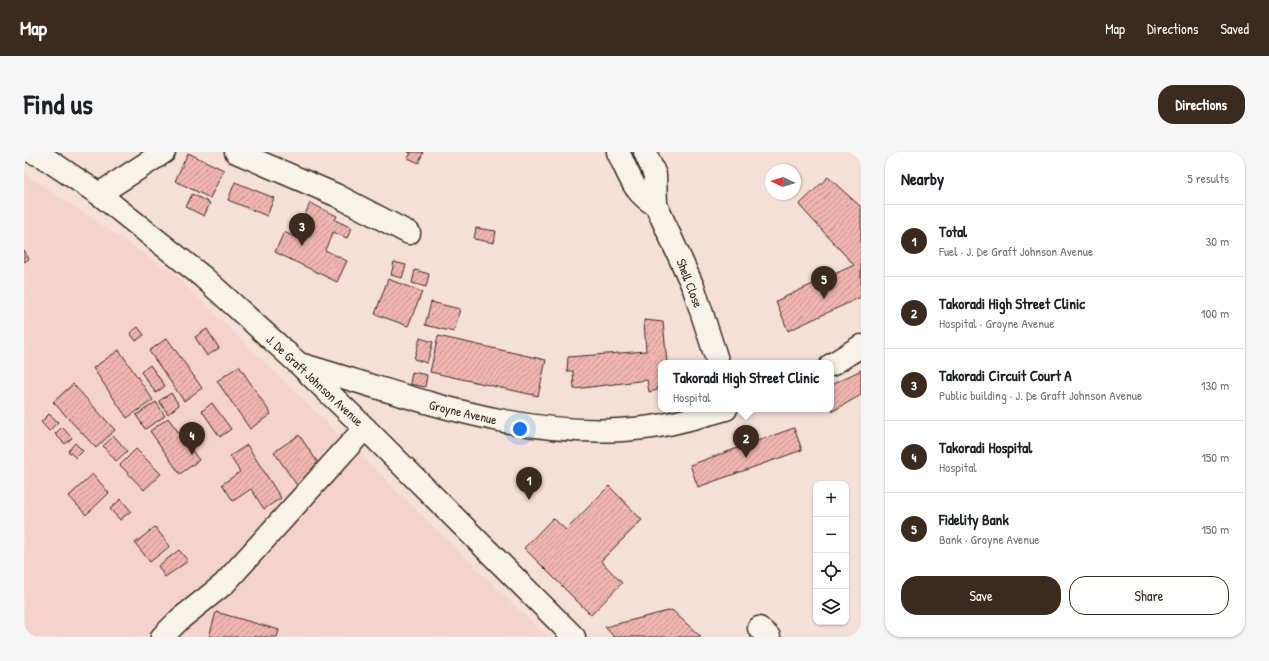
<!DOCTYPE html>
<meta charset="utf-8">
<style>
:root{--surface:#fff;--page:#f6f6f6;--text:#202124;--muted:#757577;--line:#e0e0e0;--accent:#3b2a1e}
body{margin:0;font-family:"Patrick Hand",sans-serif;background:var(--page);color:var(--text)}
.controls{position:absolute;right:12px;bottom:12px;display:grid;overflow:hidden;border-radius:8px;box-shadow:0 1px 3px #0004}
.controls button{width:36px;height:36px;display:grid;place-items:center;padding:0;border:0;border-bottom:1px solid var(--line);background:var(--surface);color:var(--text);font:20px sans-serif}
.compass{position:absolute;left:741px;top:12px;width:36px;height:36px;border-radius:50%;background:var(--surface);box-shadow:0 1px 3px #0004;rotate:274deg}
.you{position:absolute;left:496px;top:277px;width:14px;height:14px;margin:-10px;border:3px solid #fff;border-radius:50%;background:#1a73e8;box-shadow:0 0 0 6px #1a73e833}
.badge{display:grid;place-items:center;width:26px;height:26px;border-radius:50%;background:var(--accent);color:#fff;font-size:13px;font-weight:700}
.pin{position:absolute;translate:-50% -33px;filter:drop-shadow(0 1px 2px #0008)}
.pin::after{content:'';position:absolute;top:21px;width:14px;height:12px;background:inherit;clip-path:polygon(0 0,100% 0,50% 100%)}
.popup{position:absolute;left:634px;top:208px;width:176px;height:52px;box-sizing:border-box;display:grid;place-content:center;border-radius:8px;background:var(--surface);filter:drop-shadow(0 1px 3px #0005);font-size:13px;white-space:nowrap;color:var(--muted)}
.popup b{font-size:15px;color:var(--text)}
.popup::after{content:'';position:absolute;left:50%;top:100%;margin-left:-8px;border:8px solid transparent;border-top-color:var(--surface)}
.list{margin:0;padding:0;list-style:none}
h2{display:flex;justify-content:space-between;align-items:center;height:52px;margin:0;padding:0 16px;font-size:17px}
h2 small{font-size:13px;font-weight:400;color:var(--muted)}
.list li{display:grid;grid-template-columns:26px 1fr auto;gap:12px;align-items:center;box-sizing:border-box;height:72px;padding:0 16px;border-top:1px solid var(--line)}
.list b{display:block;font-size:15px;white-space:nowrap}
.list p{margin:0;font-size:13px;white-space:nowrap;color:var(--muted)}
.list em{font-size:13px;font-style:normal;color:var(--muted)}
.actions{display:flex;gap:8px;padding:12px 16px}
.actions a{flex:1;padding:9px 0;border:1px solid var(--accent);border-radius:16px;text-align:center;font-size:14px;color:var(--accent)}
.actions .main{background:var(--accent);color:#fff}
.icon{flex:none;width:22px;height:22px;fill:none;stroke:currentColor;stroke-width:2;stroke-linecap:round;stroke-linejoin:round}
.map{position:relative;flex:none;width:837px;height:485px;overflow:hidden;border-radius:16px}
header{display:flex;align-items:center;gap:24px;box-sizing:border-box;height:56px;padding:0 20px;background:var(--accent);color:#fff}
header strong{font-size:19px}
nav{display:flex;gap:22px;margin-inline-start:auto;font-size:14px}
.intro{display:flex;align-items:center;justify-content:space-between;box-sizing:border-box;height:96px;padding:0 24px}
h1{margin:0;font-size:28px}
.button{padding:10px 18px;border-radius:16px;background:var(--accent);color:#fff;font-size:14px;font-weight:700}
main{display:flex;gap:24px;padding:0 24px}
aside{flex:1;background:var(--surface);border-radius:16px;box-shadow:0 1px 3px #0004}
.map>svg:first-child{display:block}
.built{fill:#f4d3cc}
.building{fill:url(#building-hatch);stroke:#3b2a1e}
.lines{fill:none;stroke-linecap:round;stroke-linejoin:round}
.minor-casing{stroke:#3b2a1e;stroke-width:25}
.minor{stroke:#f7f3e8;stroke-width:22}
.labels{text-anchor:middle;stroke-width:4;stroke-linejoin:round;paint-order:stroke}
.street-label{font-size:13px;fill:#3b2a1e;stroke:#f7f3e8}
</style>
<header>
<strong>Map</strong>
<nav><a>Map</a><a>Directions</a><a>Saved</a></nav>
</header>
<div class="intro"><h1>Find us</h1><a class="button">Directions</a></div>
<main>
<div class="map">
<svg width="837" height="485" viewBox="0 0 837 485">
<defs>
<pattern id="building-hatch" width="6" height="6" patternUnits="userSpaceOnUse"><rect width="6" height="6" fill="#f0b5b1"/><path d="M-1 1l2-2M0 6l6-6M5 7l2-2" fill="none" stroke="#c4938f"/></pattern>
</defs>
<rect width="100%" height="100%" fill="#f5e0d8"/>
<filter id="ink" filterUnits="userSpaceOnUse"><feTurbulence type="fractalNoise" baseFrequency=".025" numOctaves="2"/><feDisplacementMap in="SourceGraphic" scale="8" xChannelSelector="R" yChannelSelector="G"/><feConvolveMatrix kernelMatrix="1 2 1 2 8 2 1 2 1" color-interpolation-filters="sRGB"/></filter>
<g filter="url(#ink)">
<path class="built" d="M0,21L149,121L523,485H0Z"/>
<g class="building">
<path d="M384,0H399L395,11L384,6L387,1Z"/>
<path d="M164,1L200,18L186,46L151,29Z"/>
<path d="M804,25L837,55V145L764,179L752,149L830,113L775,53Z"/>
<path d="M211,30L250,46L243,64L204,48Z"/>
<path d="M168,42L186,51L180,64L162,55Z"/>
<path d="M286,51L313,64L311,68L328,76L323,86L309,80L301,98L323,109L313,130L251,100L260,80L282,90L288,77L277,72Z"/>
<path d="M452,76L472,79L470,91L450,87Z"/>
<path d="M0,98L5,107L0,110Z"/>
<path d="M370,110L382,113L378,126L367,123Z"/>
<path d="M391,118L405,122L402,135L388,131Z"/>
<path d="M364,127L398,140L384,174L351,162Z"/>
<path d="M407,150L436,157L430,180L401,173Z"/>
<path d="M620,168L639,170L643,211H637V229H635L633,238L625,240L623,228L550,237L549,219H543L544,205L622,199Z"/>
<path d="M114,175L120,183L112,189L106,181Z"/>
<path d="M183,177L195,196L183,204L171,185Z"/>
<path d="M414,184L522,208L514,244L406,220Z"/>
<path d="M143,186L178,236L160,249L125,199Z"/>
<path d="M396,186L409,190L403,211L390,207Z"/>
<path d="M95,198L129,248L103,266L69,216Z"/>
<path d="M126,213L141,234L132,241L117,220Z"/>
<path d="M215,214L247,262L226,277L193,229Z"/>
<path d="M837,218V243L809,259L807,255V233Z"/>
<path d="M388,220L403,223L401,235L386,232Z"/>
<path d="M49,232L91,278L72,296L29,250Z"/>
<path d="M147,241L155,253L144,262L135,249Z"/>
<path d="M132,250L141,264L121,277L112,263Z"/>
<path d="M188,251L207,277L196,285L178,259Z"/>
<path d="M25,262L34,270L25,279L17,270Z"/>
<path d="M144,266L175,308L156,322L126,279Z"/>
<path d="M38,275L48,286L41,292L31,282Z"/>
<path d="M770,276L778,298L674,335L666,313Z"/>
<path d="M275,283L299,318L274,335L250,300Z"/>
<path d="M90,284L103,299L92,309L79,294Z"/>
<path d="M51,291L59,299L52,306L44,299Z"/>
<path d="M223,293L257,346L240,357L227,337L209,349L198,332L216,320L206,304Z"/>
<path d="M112,297L137,322L120,338L96,313Z"/>
<path d="M69,322L85,341L62,363L45,344Z"/>
<path d="M585,334L618,368L577,409L598,431L567,463L500,396L529,366L542,378Z"/>
<path d="M97,347L107,359L96,368L86,357Z"/>
<path d="M131,375L146,394L126,410L111,391Z"/>
<path d="M155,398L164,409L141,425L134,414Z"/>
<path d="M648,458L677,485H590L581,475Z"/>
<path d="M192,460L255,478L253,485H185Z"/>
</g>
<g class="lines">
<g class="minor-casing">
<g id="minor">
<path d="M8,0L18,4L75,42L179,125L276,213L341,276L550,485"/>
<path d="M212,0L312,43L385,81"/>
<path d="M594,0C605,22 609,41 632,53"/>
<path d="M621,0L631,23L632,53L670,137L694,211"/>
<path d="M75,42L140,0"/>
<path d="M279,213C392,246 508,292 628,275C654,271 678,264 702,257"/>
<path d="M807,213L837,194"/>
<path d="M735,476L745,485"/>
<path d="M138,485L156,467L200,432L341,276"/>
</g>
</g>
<use href="#minor" class="minor"/>
</g>
</g>
<g class="labels">
<g class="street-label">
<text transform="translate(666 131) rotate(69)" y="5">Shell Close</text>
<text transform="translate(291 228) rotate(43)" y="5">J. De Graft Johnson Avenue</text>
<text transform="translate(439 260) rotate(13)" y="5">Groyne Avenue</text>
</g>
</g>
</svg>
<div class="controls">
<button>+</button>
<button>−</button>
<button><svg class="icon" aria-label="locate" viewBox="0 0 24 24"><circle cx="12" cy="12" r="6"/><path d="M12 2v4M12 18v4M2 12h4M18 12h4"/></svg></button>
<button><svg class="icon" aria-label="layers" viewBox="0 0 24 24"><path d="M12 4l9 5-9 5-9-5zM3 14l9 5 9-5"/></svg></button>
</div>
<svg class="compass" viewBox="-18 -18 36 36"><path d="M0-13l5 13h-10z" fill="#e53935"/><path d="M0 13l5-13h-10z" fill="#757577"/></svg>
<div class="you"></div>
<div class="pin badge" style="left:505px;top:348px">1</div>
<div class="pin badge" style="left:722px;top:306px">2</div>
<div class="popup"><b>Takoradi High Street Clinic</b>Hospital</div>
<div class="pin badge" style="left:278px;top:94px">3</div>
<div class="pin badge" style="left:168px;top:303px">4</div>
<div class="pin badge" style="left:800px;top:147px">5</div>
</div>
<aside>
<h2>Nearby<small>5 results</small></h2>
<ul class="list">
<li><span class="badge">1</span><div><b>Total</b><p>Fuel · J. De Graft Johnson Avenue</p></div><em>30 m</em></li>
<li><span class="badge">2</span><div><b>Takoradi High Street Clinic</b><p>Hospital · Groyne Avenue</p></div><em>100 m</em></li>
<li><span class="badge">3</span><div><b>Takoradi Circuit Court A</b><p>Public building · J. De Graft Johnson Avenue</p></div><em>130 m</em></li>
<li><span class="badge">4</span><div><b>Takoradi Hospital</b><p>Hospital</p></div><em>150 m</em></li>
<li><span class="badge">5</span><div><b>Fidelity Bank</b><p>Bank · Groyne Avenue</p></div><em>150 m</em></li>
</ul>
<div class="actions"><a class="main">Save</a><a>Share</a></div>
</aside>
</main>
